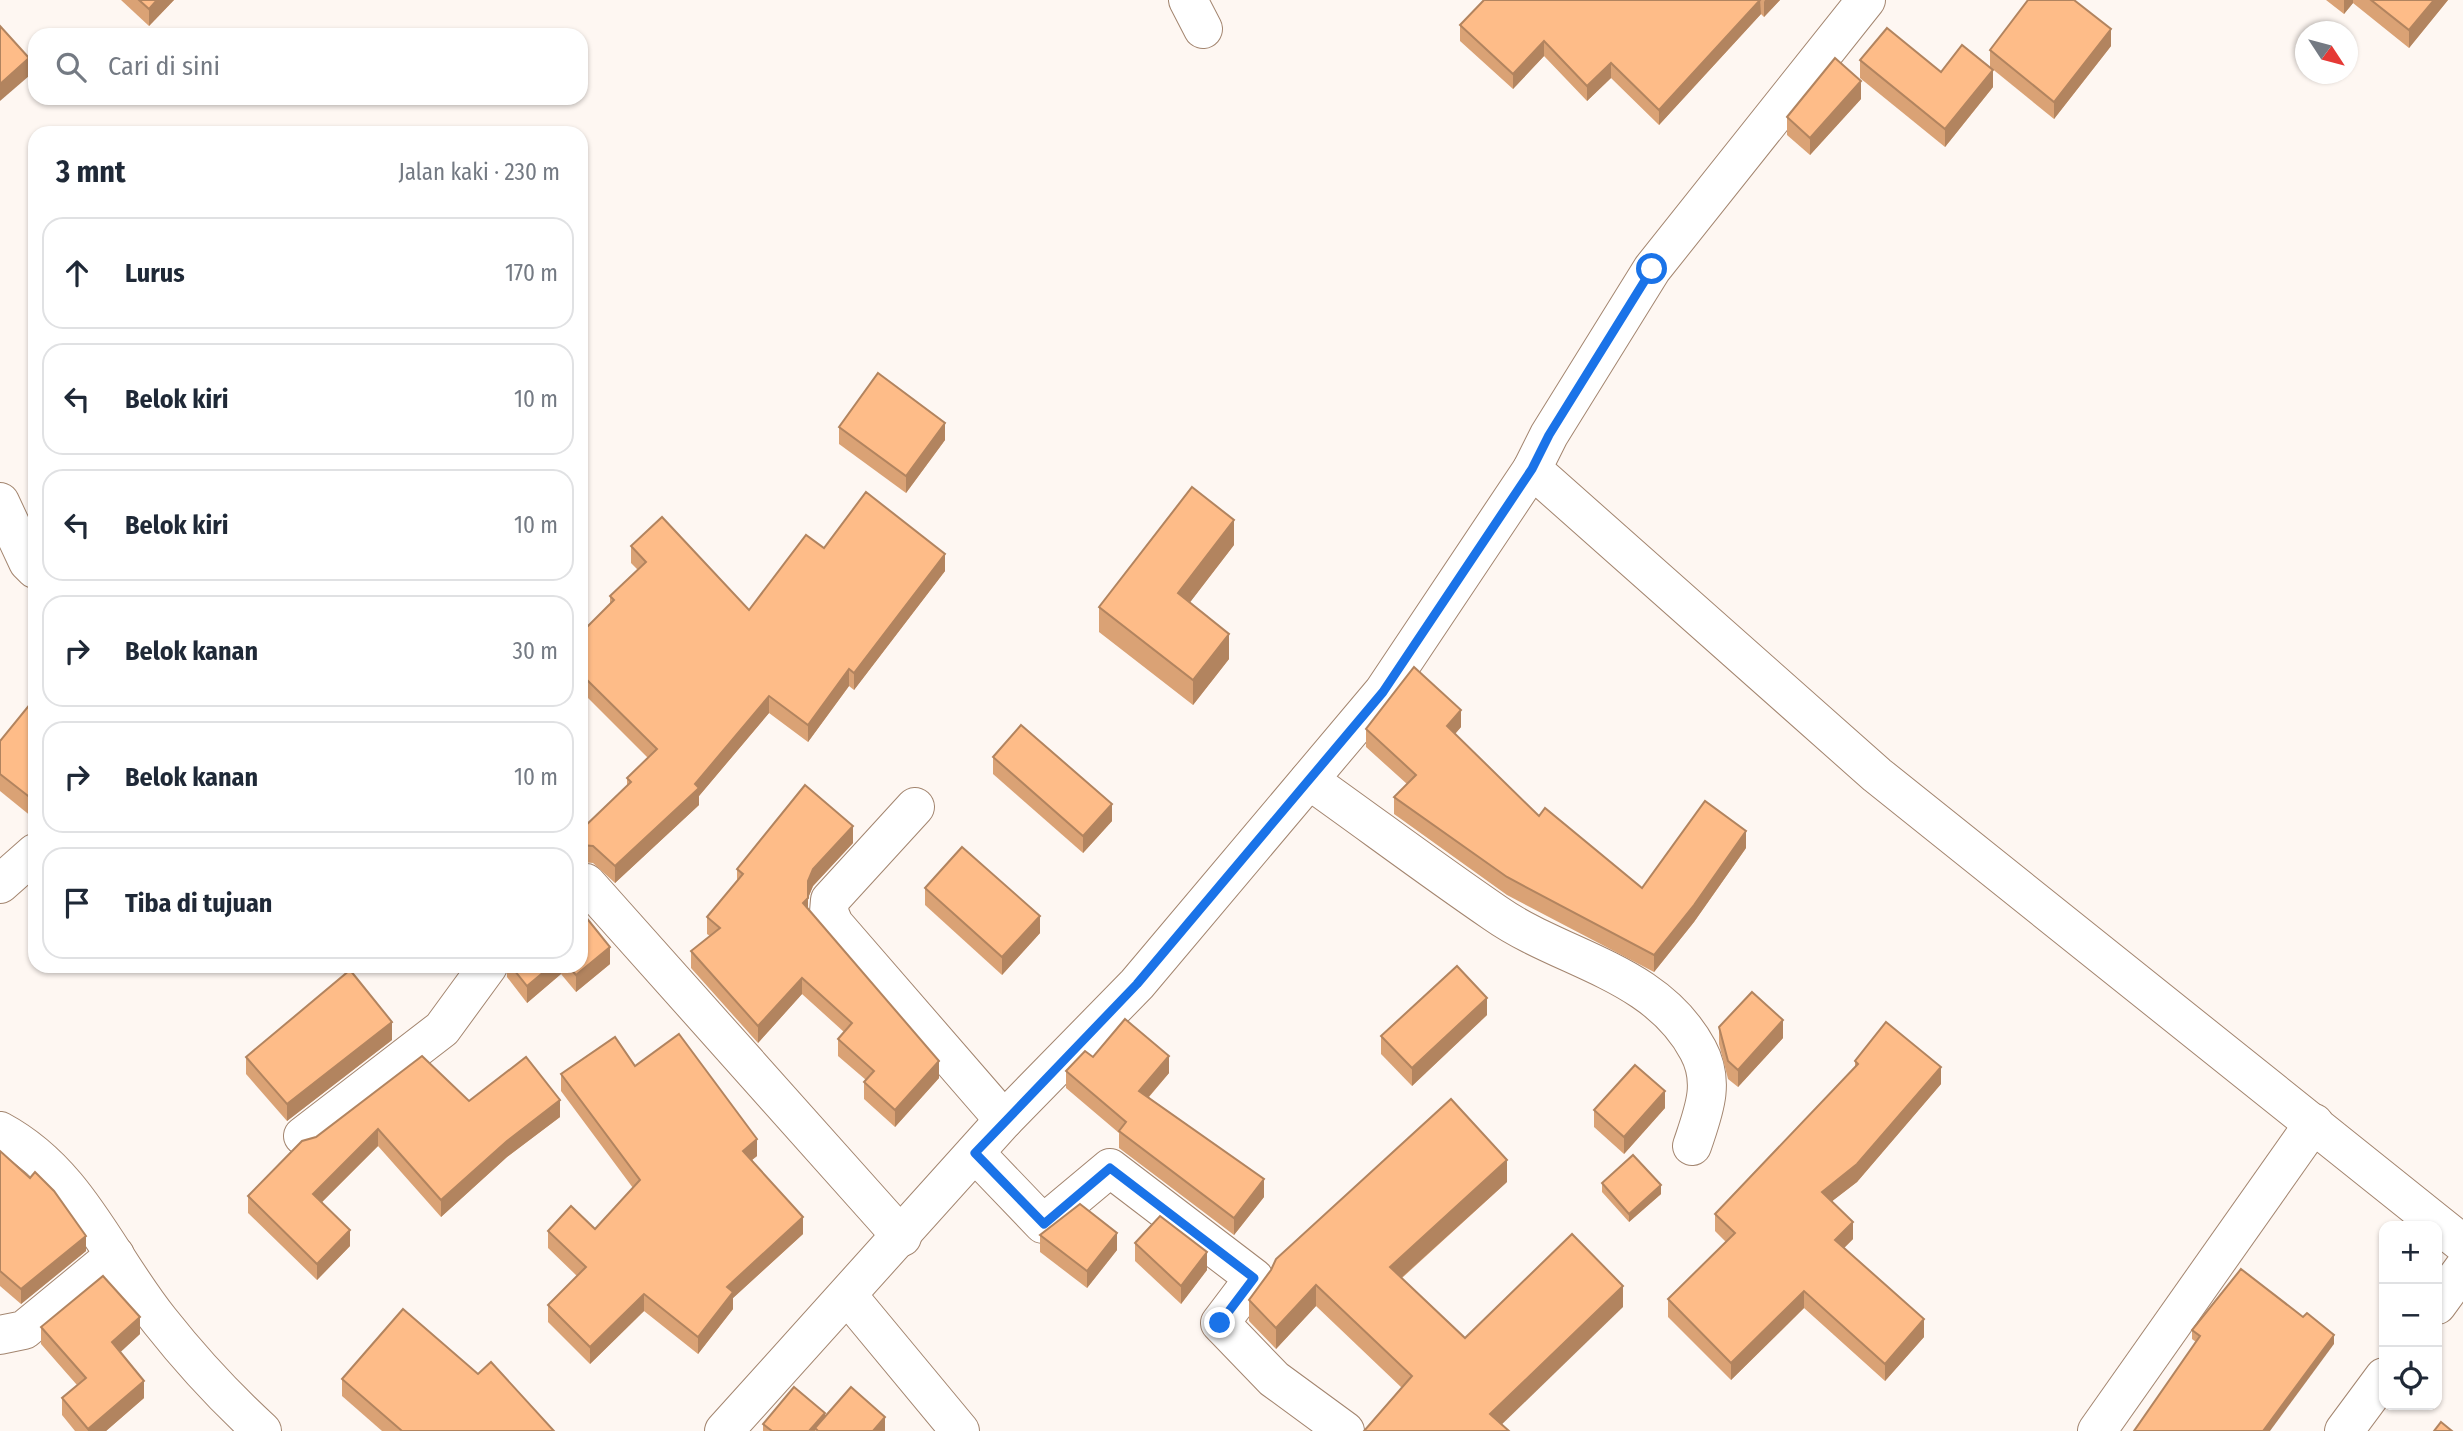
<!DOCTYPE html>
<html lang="id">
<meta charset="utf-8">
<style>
:root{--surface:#fff;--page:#f6f6f7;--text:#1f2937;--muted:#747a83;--line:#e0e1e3}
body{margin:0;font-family:"Fira Sans Condensed",sans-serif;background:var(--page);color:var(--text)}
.controls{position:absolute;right:21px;bottom:21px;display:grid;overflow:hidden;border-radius:14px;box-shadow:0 2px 5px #0004}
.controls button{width:63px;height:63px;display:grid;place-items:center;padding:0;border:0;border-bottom:2px solid var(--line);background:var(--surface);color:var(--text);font:35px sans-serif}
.compass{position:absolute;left:2295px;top:21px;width:63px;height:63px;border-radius:50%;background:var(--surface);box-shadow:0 2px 5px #0004;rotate:126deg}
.stop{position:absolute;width:21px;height:21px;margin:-16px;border:5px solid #1a73e8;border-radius:50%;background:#fff}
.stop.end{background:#1a73e8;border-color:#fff;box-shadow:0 2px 7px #0008}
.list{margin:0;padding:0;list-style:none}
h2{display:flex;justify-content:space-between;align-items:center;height:91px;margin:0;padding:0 28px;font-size:30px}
h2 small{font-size:23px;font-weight:400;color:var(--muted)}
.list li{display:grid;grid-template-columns:46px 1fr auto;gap:21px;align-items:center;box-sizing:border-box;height:112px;margin:0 14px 14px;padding:0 14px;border:2px solid var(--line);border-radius:21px}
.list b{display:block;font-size:26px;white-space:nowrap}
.list em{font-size:23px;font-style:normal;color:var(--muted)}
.icon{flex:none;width:38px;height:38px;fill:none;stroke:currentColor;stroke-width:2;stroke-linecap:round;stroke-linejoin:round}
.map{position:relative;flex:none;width:2463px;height:1431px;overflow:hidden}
.search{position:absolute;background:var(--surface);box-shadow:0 2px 5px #0004;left:28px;top:28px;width:560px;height:77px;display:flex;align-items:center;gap:18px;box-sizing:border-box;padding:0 24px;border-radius:21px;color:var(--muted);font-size:26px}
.panel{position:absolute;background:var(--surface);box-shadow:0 2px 5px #0004;left:28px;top:126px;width:560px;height:847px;border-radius:21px}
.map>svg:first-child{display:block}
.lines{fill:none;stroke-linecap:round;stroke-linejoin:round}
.minor-casing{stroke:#a3856f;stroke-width:40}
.minor{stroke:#fff;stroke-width:38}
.wall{fill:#daa275}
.shaded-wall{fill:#b2845f}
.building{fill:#febc88;stroke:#b2845f;stroke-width:2}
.route{stroke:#1a73e8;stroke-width:9}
</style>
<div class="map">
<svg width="2463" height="1431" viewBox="0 0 2463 1431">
<rect width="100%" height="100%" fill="#fef7f2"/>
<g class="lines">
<g class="minor-casing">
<g id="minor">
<path d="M1188,0L1203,29"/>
<path d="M1866,0L1652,269L1549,435L1532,469L1877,775L2463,1244"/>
<path d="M0,502L28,562L35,569"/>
<path d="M1309,780C1371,824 1432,870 1495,913C1562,960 1656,971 1698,1050C1716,1083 1703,1113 1692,1146"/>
<path d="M915,807L830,900L829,912L834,924L1004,1120"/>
<path d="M586,883L902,1237"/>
<path d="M0,884L35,853"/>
<path d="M0,1131C78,1173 107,1255 160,1321C190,1359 226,1398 262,1431"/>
<path d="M303,1136L442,1029L488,966"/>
<path d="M975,1153L1043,1224L1110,1168L1254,1278L1220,1323L1274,1379L1345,1431"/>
<path d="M848,1296L960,1431"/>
<path d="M2437,1305L2463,1269"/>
<path d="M0,1335L24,1330L115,1255"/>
<path d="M724,1431L1004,1120L1137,984L1383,692L1532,469"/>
<path d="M2097,1431L2314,1123"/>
<path d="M2344,1431L2384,1377"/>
</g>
</g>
<use href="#minor" class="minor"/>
</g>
<g class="wall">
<path d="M121,0H174L149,26Z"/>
<path d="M1484,0H1780L1764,17L1761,14L1659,125L1611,78L1587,101L1544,56L1513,89L1460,41V25Z"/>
<path d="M2326,0H2448L2409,48L2353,3L2344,14Z"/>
<path d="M2111,46L2054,119L1990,67V50Z"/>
<path d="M1860,60L1941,72L1993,87L1945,147L1860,78Z"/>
<path d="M1861,99L1810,155L1787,135V117Z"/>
<path d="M839,427L945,440L906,493L839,444Z"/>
<path d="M1234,545L1190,602L1229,659L1193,705L1099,632V607Z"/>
<path d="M631,546L749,610L824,548L945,571L854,690L849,686L808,742L769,713L699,796V805L615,883L593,863L582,862L581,830L627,786V778L648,758L581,691V633L610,604V596L638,570L631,563Z"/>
<path d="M35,698V813L32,817L0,791V741Z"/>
<path d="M1461,727L1455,734L1539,816L1642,888L1746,848L1694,922L1654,972L1507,895L1394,814V797L1407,784L1366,747V729Z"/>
<path d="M993,757L1112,821L1083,853L993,774Z"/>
<path d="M853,843L813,886L808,898V909L939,1078L895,1127L864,1099V1082L866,1080L838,1056V1039L844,1032L802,994L758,1043L691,968V951L710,936L707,934V917L737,882V869Z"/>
<path d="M925,888L1040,933L1002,975L925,905Z"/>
<path d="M581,893L583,914L610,964L576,992L561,974L527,1003L507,977V966H581Z"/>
<path d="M1487,1015L1412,1086L1381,1054V1036Z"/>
<path d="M1719,1027L1783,1038L1738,1087L1728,1079L1719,1044Z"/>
<path d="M392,1040L287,1121L246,1074V1057Z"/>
<path d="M1093,1057L1169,1073L1149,1097L1264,1197L1234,1235L1119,1148V1133L1066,1088V1071Z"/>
<path d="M1855,1061L1941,1084L1857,1182L1832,1201L1853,1239L1844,1248L1924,1337L1885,1381L1804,1308L1731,1380L1668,1317V1299L1726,1242L1715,1231V1214L1855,1067Z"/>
<path d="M635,1066L757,1156L752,1160L803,1234L733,1298V1309L698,1354L644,1311L590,1364L548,1322V1305L577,1276L548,1248V1231L595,1229L633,1188L561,1091V1074Z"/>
<path d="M469,1101L560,1117L507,1157L441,1217L378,1146L322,1202L350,1246L317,1280L248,1213V1196L316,1137Z"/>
<path d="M1665,1108L1624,1154L1594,1127V1110Z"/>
<path d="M0,1151L86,1251L21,1304L0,1286Z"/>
<path d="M1507,1182L1402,1278L1465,1338L1623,1307L1402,1388L1316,1306L1276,1349L1249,1321V1300Z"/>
<path d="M1602,1183L1661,1194L1629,1222L1602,1192Z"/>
<path d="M1040,1235L1117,1250L1087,1288L1040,1252Z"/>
<path d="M1135,1243L1207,1270L1181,1304L1135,1261Z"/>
<path d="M41,1327L140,1334L120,1352L144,1398L106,1431H75L62,1415V1398L77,1385L41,1344Z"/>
<path d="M2192,1330L2334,1344L2196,1342L2192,1339Z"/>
<path d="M478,1374L554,1431H382L342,1396V1379Z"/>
<path d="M825,1418L885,1431H763V1424Z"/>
</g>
<g class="shaded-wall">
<path d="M157,0H174L149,26V9Z"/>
<path d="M1760,0L1761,14L1659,125V110Z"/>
<path d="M1765,0H1780L1764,17V2Z"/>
<path d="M2344,0H2353V3L2344,14Z"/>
<path d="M2434,0H2448L2409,48V30Z"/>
<path d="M2111,29V46L2054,119V102Z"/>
<path d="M1544,41V56L1513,89V74Z"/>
<path d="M29,58V76L0,101V84Z"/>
<path d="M1611,63V78L1587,101V86Z"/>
<path d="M1993,70V87L1945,147V129Z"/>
<path d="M1861,81V99L1810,155V138Z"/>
<path d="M945,423V440L906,493V476Z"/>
<path d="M1234,520V545L1178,618V593Z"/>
<path d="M945,554V571L854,690V673Z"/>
<path d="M1229,634V659L1193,705V680Z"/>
<path d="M849,669V686L808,742V725Z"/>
<path d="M769,696V713L699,796V805L615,883V866L695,784Z"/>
<path d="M1461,710V727L1447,743V726Z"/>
<path d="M35,796V813L32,817V799Z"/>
<path d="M1112,804V821L1083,853V836Z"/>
<path d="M853,826V843L813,886L808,898V914L803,903L808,881L813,869Z"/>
<path d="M1746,831V848L1694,922L1654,972V955Z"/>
<rect x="581" y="845" width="1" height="17"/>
<path d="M584,896V913L581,916V899Z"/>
<path d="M1040,916V933L1002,975V957Z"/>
<path d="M610,947V964L576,992V975Z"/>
<path d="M551,966H561V974L527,1003V986Z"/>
<path d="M802,978V994L758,1043V1026Z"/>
<path d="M1487,998V1015L1412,1086V1068Z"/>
<path d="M1783,1020V1038L1738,1087V1070Z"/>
<path d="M392,1022V1040L287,1121V1104Z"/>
<path d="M1169,1056V1073L1139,1108V1091Z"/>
<path d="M939,1061V1078L895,1127V1110Z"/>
<path d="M1941,1067V1084L1857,1182L1822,1209V1192Z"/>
<path d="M1665,1091V1108L1624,1154V1137Z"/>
<path d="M560,1100V1117L507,1157L441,1217V1200L507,1141Z"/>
<path d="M378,1129V1146L313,1211V1194Z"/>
<path d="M757,1139V1156L743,1167V1151Z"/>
<path d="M1507,1160V1182L1390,1288V1267Z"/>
<path d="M1264,1179V1197L1234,1235V1218Z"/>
<path d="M1661,1185V1194L1629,1222V1214Z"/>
<path d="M803,1217V1234L733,1298V1309L698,1354V1337L727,1287Z"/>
<path d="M1853,1222V1239L1835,1257V1240Z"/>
<path d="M350,1230V1246L317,1280V1264Z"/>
<path d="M1117,1233V1250L1087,1288V1271Z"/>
<path d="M86,1236V1251L21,1304V1289Z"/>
<path d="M1207,1252V1270L1181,1304V1286Z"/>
<path d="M1316,1285V1306L1276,1349V1328Z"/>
<path d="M1623,1286V1307L1495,1431L1490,1414Z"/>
<path d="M1804,1291V1308L1731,1380V1363Z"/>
<path d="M644,1294V1311L590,1364V1347Z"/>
<path d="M140,1317V1334L112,1360V1342Z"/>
<path d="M1924,1319V1337L1885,1381V1364Z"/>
<path d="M2334,1335V1344L2270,1431H2263Z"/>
<path d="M144,1381V1398L106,1431H88V1429Z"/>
<path d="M825,1413V1421L815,1428V1431H809Z"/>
<path d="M885,1417V1431H873Z"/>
</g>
<g class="building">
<path d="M139,0H157L149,9Z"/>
<path d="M1484,0H1760L1659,110L1611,63L1587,86L1544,41L1513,74L1460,25Z"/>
<path d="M2028,0H2074L2111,29L2054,102L1990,50Z"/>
<path d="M2371,0H2434L2409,30Z"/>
<path d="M0,26L29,58L0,84Z"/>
<path d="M1887,28L1941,72L1962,45L1993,70L1945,129L1860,60Z"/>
<path d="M1835,58L1861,81L1810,138L1787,117Z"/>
<path d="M878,373L945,423L906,476L839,427Z"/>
<path d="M1192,487L1234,520L1178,593L1229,634L1193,680L1099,607Z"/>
<path d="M866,492L945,554L854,673L849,669L808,725L769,696L695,784L699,788L615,866L593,846L581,845V830L631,782L627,778L657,749L581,674V633L614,600L610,596L646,562L631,546L662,517L749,610L806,535L824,548Z"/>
<path d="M1414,667L1461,710L1447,726L1539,816L1545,808L1642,888L1705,801L1746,831L1694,905L1654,955L1507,877L1394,797L1416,775L1366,729Z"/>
<path d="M35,698V796L32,799L0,774V741Z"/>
<path d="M1021,725L1112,804L1083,836L993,757Z"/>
<path d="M805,785L853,826L813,869L808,881V898L803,903L939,1061L895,1110L864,1082L874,1071L838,1039L852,1023L802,978L758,1026L691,951L720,928L707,917L743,874L737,869Z"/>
<path d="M962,847L1040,916L1002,957L925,888Z"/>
<path d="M581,911L610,947L576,975L568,966H581Z"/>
<path d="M511,966H551L527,986Z"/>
<path d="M1457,966L1487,998L1412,1068L1381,1036Z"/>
<path d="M350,970L392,1022L287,1104L246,1057Z"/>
<path d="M1752,992L1783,1020L1738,1070L1728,1061L1719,1027Z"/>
<path d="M1125,1019L1169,1056L1139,1091L1264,1179L1234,1218L1119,1131L1126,1122L1066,1071L1085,1051L1093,1057Z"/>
<path d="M1886,1022L1941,1067L1857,1164L1822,1192L1853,1222L1835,1240L1924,1319L1885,1364L1804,1291L1731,1363L1668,1299L1735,1233L1715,1214L1858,1064L1855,1061Z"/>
<path d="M679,1034L757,1139L743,1151L803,1217L727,1287L733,1292L698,1337L644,1294L590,1347L548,1305L586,1267L548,1231L571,1206L595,1229L640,1180L561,1074L615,1037L635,1066Z"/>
<path d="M422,1056L469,1101L526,1057L560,1100L507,1141L441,1200L378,1129L313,1194L350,1230L317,1264L248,1196L302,1141L316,1137Z"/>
<path d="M1635,1065L1665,1091L1624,1137L1594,1110Z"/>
<path d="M1451,1099L1507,1160L1390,1267L1465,1338L1572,1234L1623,1286L1490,1414L1509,1431H1364L1412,1376L1316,1285L1276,1328L1249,1300L1271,1270L1276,1259Z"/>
<path d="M0,1151L30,1178L35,1172L54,1191L86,1236L21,1289L0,1271Z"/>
<path d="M1633,1155L1661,1185L1629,1214L1602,1183Z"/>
<path d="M1080,1204L1117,1233L1087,1271L1040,1235Z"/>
<path d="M1160,1216L1207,1252L1181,1286L1135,1243Z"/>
<path d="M2241,1269L2303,1317L2307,1313L2334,1335L2263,1431H2134L2200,1336L2192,1330Z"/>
<path d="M103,1276L140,1317L112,1342L144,1381L88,1429L62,1398L86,1378L41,1327Z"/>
<path d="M403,1309L478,1374L491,1362L554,1431H402L342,1379Z"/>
<path d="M794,1387L825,1413L809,1431H772L763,1424Z"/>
<path d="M851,1387L885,1417L873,1431H818L815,1428Z"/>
<path d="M2441,1422L2452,1431H2434Z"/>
</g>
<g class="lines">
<path class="route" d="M1220,1323L1254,1278L1110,1168L1044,1224L975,1153L1137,984L1383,692L1532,469L1549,435L1652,269"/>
</g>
</svg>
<div class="controls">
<button>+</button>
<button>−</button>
<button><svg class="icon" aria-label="locate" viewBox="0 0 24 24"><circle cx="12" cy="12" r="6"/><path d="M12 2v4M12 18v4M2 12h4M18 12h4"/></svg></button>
</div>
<svg class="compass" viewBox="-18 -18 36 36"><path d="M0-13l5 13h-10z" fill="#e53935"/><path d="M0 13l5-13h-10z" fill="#747a83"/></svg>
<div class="stop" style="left:1652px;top:269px"></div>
<div class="stop end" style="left:1220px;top:1323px"></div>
<div class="search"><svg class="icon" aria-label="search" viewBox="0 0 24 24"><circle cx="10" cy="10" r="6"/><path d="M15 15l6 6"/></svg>Cari di sini</div>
<section class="panel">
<h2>3 mnt<small>Jalan kaki · 230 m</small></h2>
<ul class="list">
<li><svg class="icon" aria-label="ahead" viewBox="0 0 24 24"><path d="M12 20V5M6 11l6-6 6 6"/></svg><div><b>Lurus</b></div><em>170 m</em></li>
<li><svg class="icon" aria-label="left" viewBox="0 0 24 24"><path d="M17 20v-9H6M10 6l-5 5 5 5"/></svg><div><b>Belok kiri</b></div><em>10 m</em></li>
<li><svg class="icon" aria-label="left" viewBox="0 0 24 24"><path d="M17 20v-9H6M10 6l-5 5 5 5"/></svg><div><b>Belok kiri</b></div><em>10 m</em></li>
<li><svg class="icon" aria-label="right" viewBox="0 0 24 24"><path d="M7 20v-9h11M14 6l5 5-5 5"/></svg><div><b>Belok kanan</b></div><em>30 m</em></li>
<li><svg class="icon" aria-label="right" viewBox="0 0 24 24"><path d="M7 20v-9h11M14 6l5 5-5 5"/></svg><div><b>Belok kanan</b></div><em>10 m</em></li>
<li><svg class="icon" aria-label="arrive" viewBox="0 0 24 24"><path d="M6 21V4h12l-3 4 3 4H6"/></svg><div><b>Tiba di tujuan</b></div></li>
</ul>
</section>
</div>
